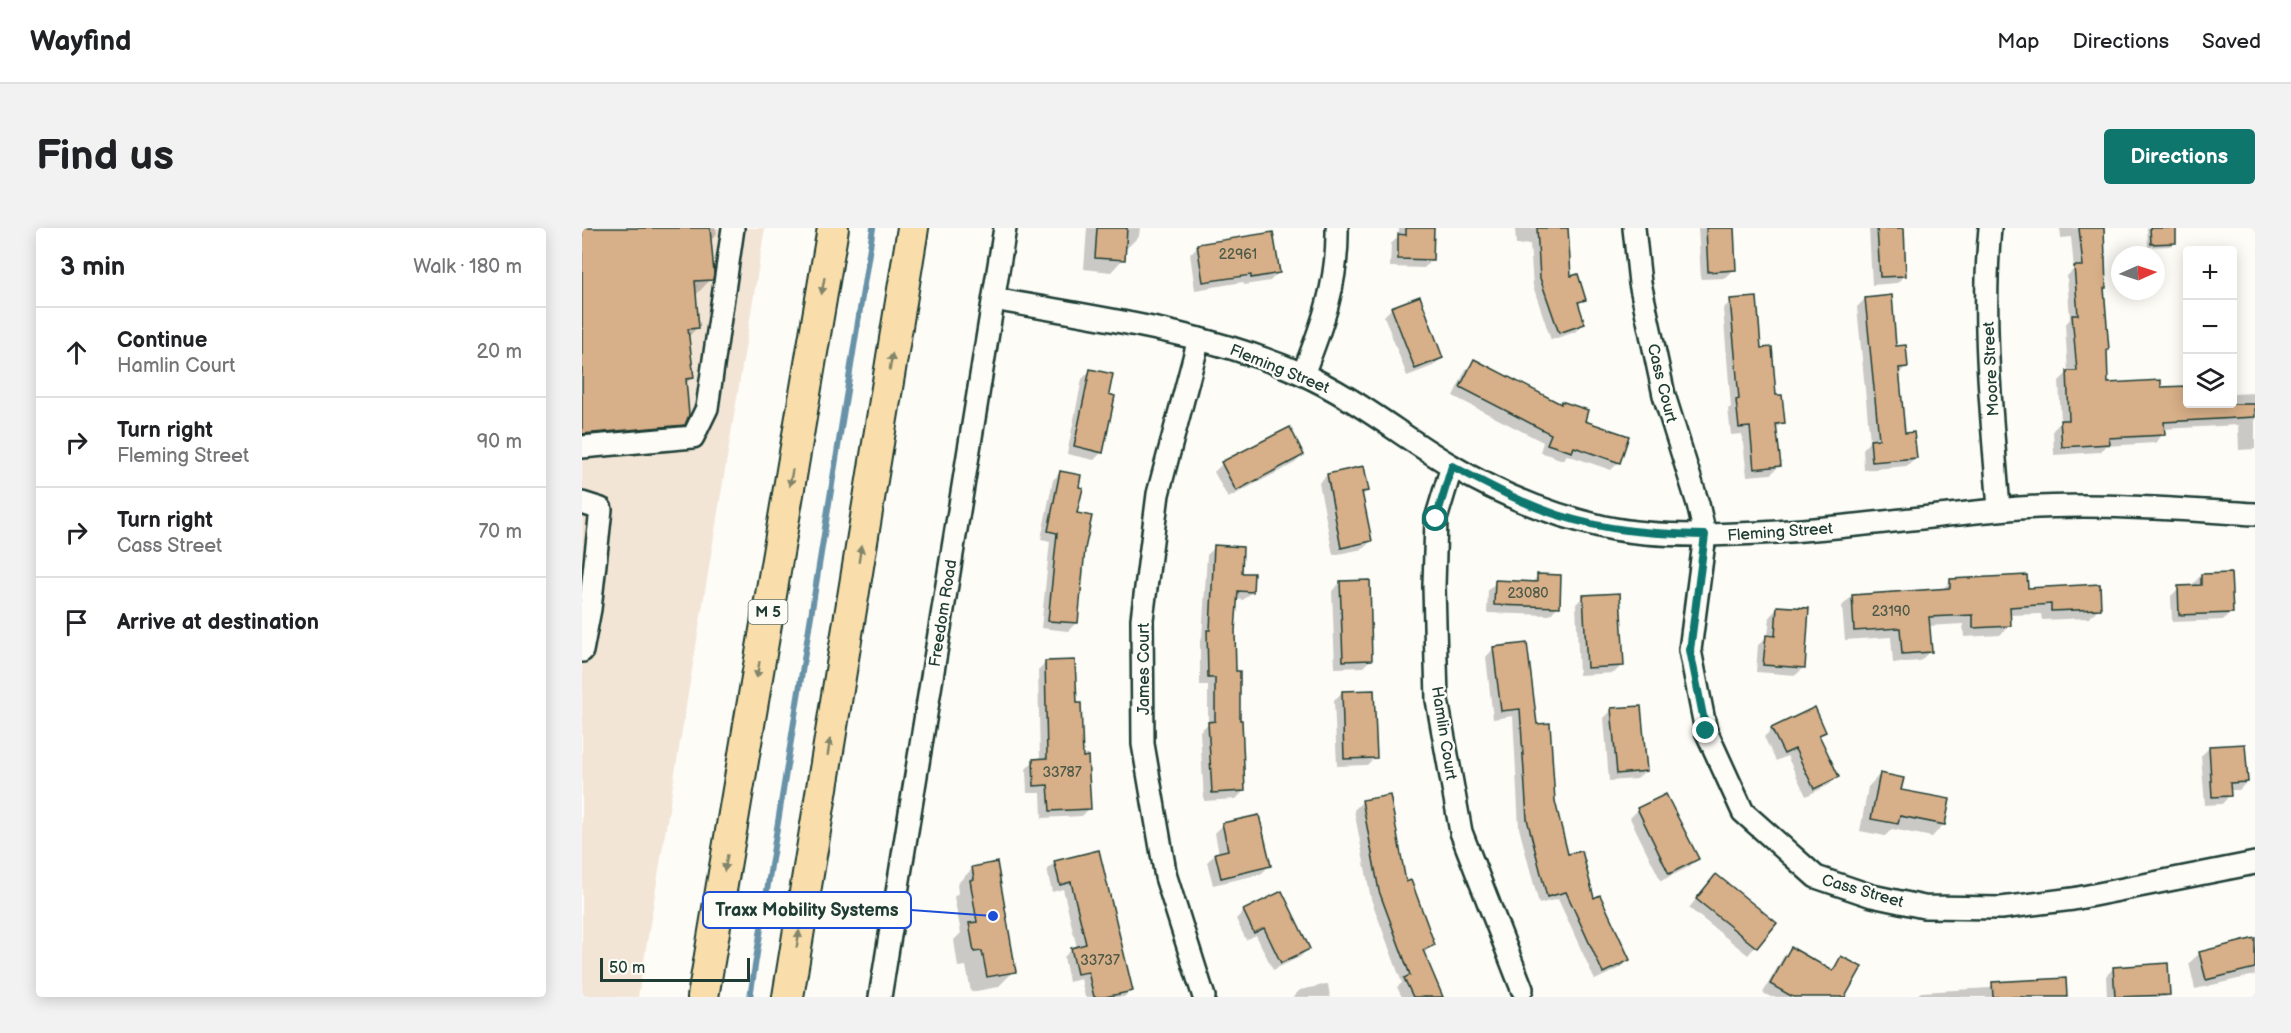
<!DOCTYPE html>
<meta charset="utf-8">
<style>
:root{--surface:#fff;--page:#f2f2f2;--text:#202124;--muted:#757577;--line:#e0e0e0;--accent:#0f766e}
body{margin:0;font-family:"Balsamiq Sans",sans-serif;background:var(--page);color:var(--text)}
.controls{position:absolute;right:18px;top:18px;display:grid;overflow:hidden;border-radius:6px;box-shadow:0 3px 15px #0003}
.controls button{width:54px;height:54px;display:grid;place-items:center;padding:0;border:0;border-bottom:2px solid var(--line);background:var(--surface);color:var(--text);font:30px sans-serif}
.compass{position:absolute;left:1529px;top:18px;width:54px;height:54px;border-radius:50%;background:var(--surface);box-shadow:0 3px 15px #0003;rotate:87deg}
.scale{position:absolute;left:18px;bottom:15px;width:150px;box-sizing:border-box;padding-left:6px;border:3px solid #1f3d34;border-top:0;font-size:16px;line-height:21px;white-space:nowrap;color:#1f3d34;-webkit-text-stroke:4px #fdfcf7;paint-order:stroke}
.stop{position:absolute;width:18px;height:18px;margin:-14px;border:4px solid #0f766e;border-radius:50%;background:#fff}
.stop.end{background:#0f766e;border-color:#fff;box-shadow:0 2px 6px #0008}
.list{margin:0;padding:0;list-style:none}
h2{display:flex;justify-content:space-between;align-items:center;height:78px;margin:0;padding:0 24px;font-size:26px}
h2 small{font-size:20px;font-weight:400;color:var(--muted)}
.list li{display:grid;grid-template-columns:39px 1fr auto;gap:18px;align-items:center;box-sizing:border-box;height:90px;padding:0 24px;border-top:2px solid var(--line)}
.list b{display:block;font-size:22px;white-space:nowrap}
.list p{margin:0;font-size:20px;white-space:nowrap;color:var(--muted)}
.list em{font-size:20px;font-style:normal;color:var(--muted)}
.icon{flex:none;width:33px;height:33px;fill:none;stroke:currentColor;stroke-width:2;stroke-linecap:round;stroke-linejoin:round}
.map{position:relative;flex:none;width:1673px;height:769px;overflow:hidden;border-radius:6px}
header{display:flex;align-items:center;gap:36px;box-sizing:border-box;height:84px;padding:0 30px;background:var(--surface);border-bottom:2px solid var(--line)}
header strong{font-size:28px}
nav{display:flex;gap:33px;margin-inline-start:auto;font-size:21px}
.intro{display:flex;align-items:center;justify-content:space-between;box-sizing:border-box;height:144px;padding:0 36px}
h1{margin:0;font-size:42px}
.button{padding:15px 27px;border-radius:6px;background:var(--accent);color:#fff;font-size:21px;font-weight:700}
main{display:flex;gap:36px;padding:0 36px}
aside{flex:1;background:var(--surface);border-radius:6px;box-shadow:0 3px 15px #0003}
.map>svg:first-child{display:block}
.built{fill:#f2e5d6}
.shadow{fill:#0003}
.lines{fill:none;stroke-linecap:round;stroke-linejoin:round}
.stream{stroke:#6892a8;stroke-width:6}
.building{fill:#d7af88;stroke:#1f3d34;stroke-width:1.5}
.minor-casing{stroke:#1f3d34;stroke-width:26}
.highway-casing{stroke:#1f3d34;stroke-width:34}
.minor{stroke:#fdfcf7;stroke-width:21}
.highway{stroke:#f9deab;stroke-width:30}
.oneway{fill:#81856a}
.route{stroke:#0f766e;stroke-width:8}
.labels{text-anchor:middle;stroke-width:5;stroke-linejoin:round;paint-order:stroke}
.number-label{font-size:14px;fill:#4d5a49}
.shield{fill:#fdfcf7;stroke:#62766e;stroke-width:1.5}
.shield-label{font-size:15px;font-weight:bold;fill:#1f3d34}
.street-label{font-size:16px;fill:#1f3d34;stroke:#fdfcf7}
.leader{fill:none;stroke:#1d4ed8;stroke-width:2}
.callout-dot{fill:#1d4ed8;stroke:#fdfcf7;stroke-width:2}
.callout{fill:#fdfcf7;stroke:#1d4ed8;stroke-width:2}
.callout-label{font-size:18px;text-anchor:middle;font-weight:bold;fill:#1f3d34}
</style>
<header>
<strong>Wayfind</strong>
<nav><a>Map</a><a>Directions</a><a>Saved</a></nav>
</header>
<div class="intro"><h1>Find us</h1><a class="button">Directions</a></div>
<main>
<aside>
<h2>3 min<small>Walk · 180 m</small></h2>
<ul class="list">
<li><svg class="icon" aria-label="ahead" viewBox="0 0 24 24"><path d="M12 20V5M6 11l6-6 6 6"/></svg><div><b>Continue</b><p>Hamlin Court</p></div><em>20 m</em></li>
<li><svg class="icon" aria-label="right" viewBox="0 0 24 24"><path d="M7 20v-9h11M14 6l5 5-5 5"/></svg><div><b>Turn right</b><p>Fleming Street</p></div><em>90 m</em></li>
<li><svg class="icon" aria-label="right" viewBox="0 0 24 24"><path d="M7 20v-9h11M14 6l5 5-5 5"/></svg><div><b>Turn right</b><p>Cass Street</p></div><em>70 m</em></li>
<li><svg class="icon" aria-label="arrive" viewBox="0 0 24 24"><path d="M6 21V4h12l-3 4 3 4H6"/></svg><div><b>Arrive at destination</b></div></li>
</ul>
</aside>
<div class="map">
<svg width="1673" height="769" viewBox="0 0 1673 769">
<rect width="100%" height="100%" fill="#fdfcf7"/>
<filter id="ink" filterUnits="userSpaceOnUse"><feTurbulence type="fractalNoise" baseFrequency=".0167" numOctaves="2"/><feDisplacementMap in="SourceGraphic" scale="12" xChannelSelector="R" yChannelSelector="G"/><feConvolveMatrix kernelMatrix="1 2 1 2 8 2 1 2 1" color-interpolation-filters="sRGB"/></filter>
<g filter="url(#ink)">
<path class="built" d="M0,0H183L56,769H0Z"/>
<g class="shadow">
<path d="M0,0H134L135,6L127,14L129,51L113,68L115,100L106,109L110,149L103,157L101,196L85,212L0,220Z"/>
<path d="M505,0H558L557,8L545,20H542L541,31L529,44L502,41Z"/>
<path d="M817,0H851L850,32L842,40L808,39L809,16L817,8Z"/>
<path d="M933,0H984L988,50L1002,71L995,78L1001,96L993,104L969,112L951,58L948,16L934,17Z"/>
<path d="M1116,0H1150L1152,41L1144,50L1119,51Z"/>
<path d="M1287,0H1320L1323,47L1315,55L1290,57Z"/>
<path d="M1478,0H1520L1523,59L1521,61L1525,122L1523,124L1524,157L1578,161L1606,159V176H1650V166L1673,165V221L1657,222L1656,197L1581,201V206L1573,215L1524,218L1518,224L1472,227L1471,202L1479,194L1477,153L1486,144L1483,97L1488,91L1485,48L1492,41L1489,9L1479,10Z"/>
<path d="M1565,0H1592L1593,14L1589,18L1566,19Z"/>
<path d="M616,18L696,45L688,53L662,57L661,54L613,62L608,26Z"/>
<path d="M1283,71L1324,138L1316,147L1322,206L1333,230L1325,238L1282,242L1281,221L1288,213L1275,79Z"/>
<path d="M1149,73L1178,121L1201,194L1193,202L1197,238L1189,246L1165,248L1160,206L1149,207L1146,181L1149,179L1141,81Z"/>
<path d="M810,80L859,130L851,138L825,148L802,88Z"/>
<path d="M893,133L978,177L980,175L1037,234L1029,242L985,227L981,232L958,224L961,214L871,168L884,141Z"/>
<path d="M508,143L520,224L512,232L485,226L500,151Z"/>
<path d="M721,227L713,235L646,270L632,244L640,236Z"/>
<path d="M479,244L494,286L502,321L494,395L486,403L459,400L468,313L459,311L471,252Z"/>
<path d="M745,247L785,263L780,268L789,313L781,321L751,327L737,255Z"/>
<path d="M633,319L658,346L670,364L661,372L654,371L652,445L662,563L654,571L622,573L618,503L626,496V457H618V412L620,410L625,327Z"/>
<path d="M1619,347L1649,384L1641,392L1590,394L1589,368L1597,360L1612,359L1611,356Z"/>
<path d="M956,348L976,378L968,387L905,385L906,362L914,354L949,355Z"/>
<path d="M1369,353L1444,362L1517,380L1507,390L1460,392L1459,386L1427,387V398L1418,407L1382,409L1381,396L1346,398L1348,423L1338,433L1311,435L1309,409L1263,412L1260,378L1270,368L1360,362Z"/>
<path d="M758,355L789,431L781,439L753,440L750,363Z"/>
<path d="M1002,368L1040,437L1032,445L997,447L994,376Z"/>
<path d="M1196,380L1222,439L1214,447L1174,444L1176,417L1186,409L1188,388Z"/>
<path d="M912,420L954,498L985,628L1046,732L1038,740L1013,752L976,671L957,676L937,600L931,488L911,491L904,429Z"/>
<path d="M464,434L499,530L508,580L500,588L460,590L459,565H445L444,541L452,533L458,532L456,442Z"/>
<path d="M760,464L793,529L785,537L755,538L752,473Z"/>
<path d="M1030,482L1063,543L1055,551L1027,553L1022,490Z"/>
<path d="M1190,501L1242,503L1236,509L1255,549L1247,557L1224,568L1205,528L1194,533L1182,509Z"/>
<path d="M1627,520L1665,554L1657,562H1647L1648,567L1640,576L1623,577L1619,528Z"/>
<path d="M1298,546L1318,563L1362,596L1350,609L1310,601L1303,608L1278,603L1286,559Z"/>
<path d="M1084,568L1115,631L1107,639L1079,653L1048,590L1056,582Z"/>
<path d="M780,574L823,656L851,717L841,726L857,769H820L815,759L820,755L789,671L772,582Z"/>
<path d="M641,597L687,638L679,646L631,657L625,634L634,626H637L633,605Z"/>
<path d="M516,624L549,762L542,769H503L499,751L487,754L482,729L490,721L495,720L481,661L470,664L465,642L473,634Z"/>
<path d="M391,640L432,743L416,759L389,764L384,738L376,739L372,712L379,705L372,669L376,665L375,656Z"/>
<path d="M1126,656L1193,696L1166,727L1107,680Z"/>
<path d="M662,683L726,721L718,729L691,742L674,707L664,712L654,691Z"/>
<path d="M1673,712V747L1613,761L1607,735L1618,725Z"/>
<path d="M1209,721L1248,743L1260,730L1261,769H1189L1181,765L1201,729Z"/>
<path d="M1532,740L1586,766L1584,769H1525L1524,748Z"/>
<path d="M746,756L748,769H711L718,762Z"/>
<path d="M1411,756L1484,769H1333L1339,764L1407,760Z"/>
</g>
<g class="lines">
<path class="stream" d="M168,769L291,0"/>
</g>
<g class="building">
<path d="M0,0H128L132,45L131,52L113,53L117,100L106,101L112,150L104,151L107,187L103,197L0,206Z"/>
<path d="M515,0H545L543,32L513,30Z"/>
<path d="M824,0H852L851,32L816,31V6L824,7Z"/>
<path d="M955,0H986L989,48L996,46L1004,72L996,74L1003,96L977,105L958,50Z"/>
<path d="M1124,0H1152L1154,42L1126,44Z"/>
<path d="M1295,0H1322L1324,48L1298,49Z"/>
<path d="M1497,0H1522L1524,60H1522L1527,122H1525L1526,155L1579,152V159L1605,158V176H1673V189L1582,194L1583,207L1527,210L1528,216L1480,219L1478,192H1487L1485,143H1495L1490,87H1496L1492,38H1501Z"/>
<path d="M1568,0H1594V15L1569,16Z"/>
<path d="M691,4L698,45L669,50V47L621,54L615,16Z"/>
<path d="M1310,67L1314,118L1324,117L1326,139L1317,140L1323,205L1332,204L1335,230L1290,234L1288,212L1297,211L1283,70Z"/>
<path d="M838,68L861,130L833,141L809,79Z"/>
<path d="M1175,69L1179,120L1190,119L1194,167H1200L1203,195L1194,196L1199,238L1172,241L1168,199L1157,200L1154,172L1157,171L1148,71Z"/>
<path d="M892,131L979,176V173L1006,182L1003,193L1047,208L1038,235L992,219L990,224L965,216L969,206L878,159Z"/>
<path d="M508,141L531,146L527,166L533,168L521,225L492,218Z"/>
<path d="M708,199L722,227L654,263L639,234Z"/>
<path d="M782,238L787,263L780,264L790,313L759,320L745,246Z"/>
<path d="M478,243L499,247L497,259L501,260L495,285L510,288L503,321L496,395L466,393L475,305L466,303Z"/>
<path d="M632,317L661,319L660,345H672L671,364L656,363L653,403L654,443H658V492H660L663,563L630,565L626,494L633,493V450H626L625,402H628Z"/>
<path d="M1649,345L1651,385L1597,387L1596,358L1619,357V346Z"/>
<path d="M955,346L979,347L978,379L912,377L913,352L955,354Z"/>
<path d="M1445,347L1446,360L1518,356L1519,381L1469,383V376L1428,379L1429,398L1391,400V387L1347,389L1350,424L1320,426L1318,400L1272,403L1270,367L1368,360V351Z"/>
<path d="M788,352L790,432L761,433L758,353Z"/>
<path d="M1038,365L1042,438L1005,440L1001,367Z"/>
<path d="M1195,378L1227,380L1223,440L1181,437L1184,407L1193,408Z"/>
<path d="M945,415L955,496L968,495L973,573L986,626L1000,623L1012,670L1018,667L1048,732L1021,745L984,664L965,669L945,591L938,481L919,483L911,419Z"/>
<path d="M493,432L495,475H499L501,529L506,528L509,581L468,583L466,557L452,558L451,531L465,530L463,433Z"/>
<path d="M792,462L795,530L762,531L760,463Z"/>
<path d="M1059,478L1065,543L1035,546L1029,480Z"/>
<path d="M1233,479L1244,504L1237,507L1257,549L1232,561L1213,521L1202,526L1189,500Z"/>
<path d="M1663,516L1666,554L1648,555L1649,568L1630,569L1627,518Z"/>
<path d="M1298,545L1322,550L1319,562L1368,571L1363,597L1318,588L1316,596L1289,591Z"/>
<path d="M1084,566L1117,631L1087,646L1055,580Z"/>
<path d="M808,567L824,654L829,652L853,717L841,722L861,769H831L822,750L828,747L797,663L780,572Z"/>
<path d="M677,587L689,638L639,650L633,625L646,622L640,595Z"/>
<path d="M517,622L551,763L523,769H512L506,744L495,746L489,720L504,716L489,654L478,657L472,633Z"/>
<path d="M415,634L434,744L405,749L400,723L392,724L387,695L395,694L388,652L392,651L390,639Z"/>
<path d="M1134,646L1195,695L1175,720L1114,671Z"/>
<path d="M700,663L728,721L699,735L682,700L672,705L661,682Z"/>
<path d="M1673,710V740L1624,752L1617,724Z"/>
<path d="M1209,719L1251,743L1259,728L1280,739L1263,769H1211L1188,756Z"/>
<path d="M1586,735L1588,767L1533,769L1531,739Z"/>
<path d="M1484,750L1485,769H1411L1410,754Z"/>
</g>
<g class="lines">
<g class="minor-casing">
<g id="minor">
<path d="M1052,0L1058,55L1082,167L1116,276L1123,307L1108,422L1124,503L1161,584L1234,649L1290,668L1342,679L1419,680L1491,671L1673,635"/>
<path d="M1408,0C1399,94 1410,188 1417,281"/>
<path d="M412,71C514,90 622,103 718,145C773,169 819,208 870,238C917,266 969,287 1022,299C1064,308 1111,308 1154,306C1242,303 1328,290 1416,282C1501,273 1588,281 1673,286"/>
<path d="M617,111L576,266L560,391L561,516L584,649L622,769"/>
<path d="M721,146C741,96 756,54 755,0"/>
<path d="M0,219L111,209L125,180L151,0"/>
<path d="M870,238L854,291L852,358L855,472L879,604L940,761"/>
<path d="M0,275L19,281L8,381L0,423"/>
<path d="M298,769L423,0"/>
</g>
</g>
<g class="highway-casing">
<g id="highway">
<path d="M121,769L251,0"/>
<path d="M206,769L331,0"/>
</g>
</g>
<use href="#minor" class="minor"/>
<use href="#highway" class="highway"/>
</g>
<defs><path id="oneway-solid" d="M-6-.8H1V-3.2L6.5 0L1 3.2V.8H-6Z" transform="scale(1.5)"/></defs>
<g class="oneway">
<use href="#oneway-solid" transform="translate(241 58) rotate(100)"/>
<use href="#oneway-solid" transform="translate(309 134) rotate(-81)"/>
<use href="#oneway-solid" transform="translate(209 250) rotate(100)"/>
<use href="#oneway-solid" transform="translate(278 326) rotate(-81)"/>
<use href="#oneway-solid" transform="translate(176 442) rotate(100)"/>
<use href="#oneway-solid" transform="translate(247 519) rotate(-81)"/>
<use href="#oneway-solid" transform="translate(144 635) rotate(100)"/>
<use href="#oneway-solid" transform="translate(216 711) rotate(-81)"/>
</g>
</g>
<g class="lines" filter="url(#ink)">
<path class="route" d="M854,291L870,238C905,256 939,275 976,287C1024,303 1073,306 1123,307L1108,422L1124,503"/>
</g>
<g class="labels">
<g class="number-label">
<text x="656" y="31">22961</text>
<text x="946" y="370">23080</text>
<text x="1309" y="388">23190</text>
<text x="480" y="549">33787</text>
<text x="518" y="737">33737</text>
</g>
<rect class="shield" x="166.5" y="372" width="39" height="24" rx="4.5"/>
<g class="shield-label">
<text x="186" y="389">M 5</text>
</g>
<g class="street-label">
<text transform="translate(698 140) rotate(22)" y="6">Fleming Street</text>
<text transform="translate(1408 141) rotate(-93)" y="6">Moore Street</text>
<text transform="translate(1081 155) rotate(76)" y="6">Cass Court</text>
<text transform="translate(1198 303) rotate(-4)" y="6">Fleming Street</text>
<text transform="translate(360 385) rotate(-81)" y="6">Freedom Road</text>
<text transform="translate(561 441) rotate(-90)" y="6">James Court</text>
<text transform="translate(863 505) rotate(81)" y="6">Hamlin Court</text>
<text transform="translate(1281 662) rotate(16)" y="6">Cass Street</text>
</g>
</g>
<path class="leader" d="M411 688L329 682"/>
<circle class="callout-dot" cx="411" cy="688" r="6"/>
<rect class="callout" x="121" y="664" width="208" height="36" rx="6"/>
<g class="callout-label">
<text x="225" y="688">Traxx Mobility Systems</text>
</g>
</svg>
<div class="controls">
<button>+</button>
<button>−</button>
<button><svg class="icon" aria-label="layers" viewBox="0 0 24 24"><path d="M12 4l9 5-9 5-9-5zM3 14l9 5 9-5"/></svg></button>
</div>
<svg class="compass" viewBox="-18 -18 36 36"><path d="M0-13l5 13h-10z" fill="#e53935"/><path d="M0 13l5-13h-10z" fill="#757577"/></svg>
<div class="scale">50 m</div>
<div class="stop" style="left:854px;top:291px"></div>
<div class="stop end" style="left:1124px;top:503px"></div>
</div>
</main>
